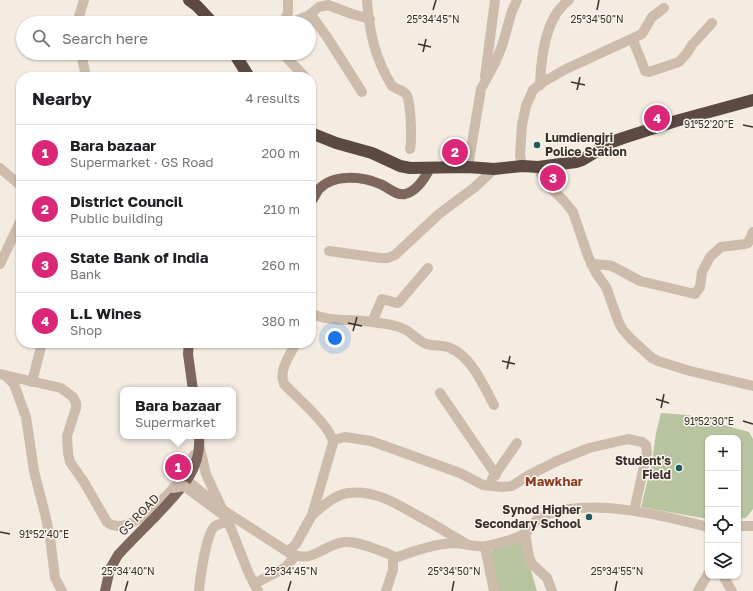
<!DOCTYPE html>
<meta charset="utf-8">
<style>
:root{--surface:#fff;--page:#f2f2f2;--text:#202124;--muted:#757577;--line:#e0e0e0;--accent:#db2777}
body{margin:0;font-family:"Golos Text",sans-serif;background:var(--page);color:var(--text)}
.controls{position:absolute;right:12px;bottom:12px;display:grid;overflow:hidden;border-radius:8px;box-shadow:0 1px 3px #0004}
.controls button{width:36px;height:36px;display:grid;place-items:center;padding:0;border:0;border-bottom:1px solid var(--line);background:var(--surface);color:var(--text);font:20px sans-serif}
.you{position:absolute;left:335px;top:338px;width:14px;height:14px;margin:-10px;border:3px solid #fff;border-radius:50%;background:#1a73e8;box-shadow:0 0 0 6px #1a73e833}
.badge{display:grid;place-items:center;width:26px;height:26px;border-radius:50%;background:var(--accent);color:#fff;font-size:13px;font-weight:700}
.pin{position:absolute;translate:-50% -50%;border:2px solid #fff;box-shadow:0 1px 4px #0006}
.popup{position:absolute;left:120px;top:387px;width:116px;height:52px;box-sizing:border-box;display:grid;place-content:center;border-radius:8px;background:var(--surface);filter:drop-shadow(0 1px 3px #0005);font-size:13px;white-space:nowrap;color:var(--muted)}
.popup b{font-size:15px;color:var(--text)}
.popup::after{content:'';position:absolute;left:50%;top:100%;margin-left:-8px;border:8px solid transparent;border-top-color:var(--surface)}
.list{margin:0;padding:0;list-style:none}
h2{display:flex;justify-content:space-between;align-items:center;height:52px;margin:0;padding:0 16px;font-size:17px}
h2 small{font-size:13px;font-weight:400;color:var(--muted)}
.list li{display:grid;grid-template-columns:26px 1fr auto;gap:12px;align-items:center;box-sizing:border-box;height:56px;padding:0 16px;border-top:1px solid var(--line)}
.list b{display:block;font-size:15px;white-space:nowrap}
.list p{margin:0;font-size:13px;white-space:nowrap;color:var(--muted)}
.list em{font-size:13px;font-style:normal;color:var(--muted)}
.icon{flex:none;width:22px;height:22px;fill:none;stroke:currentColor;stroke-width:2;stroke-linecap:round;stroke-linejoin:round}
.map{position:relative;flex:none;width:753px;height:591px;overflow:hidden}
.search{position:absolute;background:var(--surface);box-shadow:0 1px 3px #0004;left:16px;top:16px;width:300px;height:44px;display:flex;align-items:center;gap:10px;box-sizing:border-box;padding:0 14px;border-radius:22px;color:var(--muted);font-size:15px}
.panel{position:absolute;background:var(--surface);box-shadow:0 1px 3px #0004;left:16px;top:72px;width:300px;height:276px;border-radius:16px}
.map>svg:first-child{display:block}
.green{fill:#b8c4a0}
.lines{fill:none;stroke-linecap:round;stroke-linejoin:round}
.minor{stroke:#cdbbac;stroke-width:10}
.major{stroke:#7d675c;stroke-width:10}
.highway{stroke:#5c4a42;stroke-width:12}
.minor-bridge{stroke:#cdbbac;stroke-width:10}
.ticks{fill:none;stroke:#3b302b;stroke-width:1.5}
.poi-dot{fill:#1f5a5e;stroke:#fbf5ee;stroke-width:1.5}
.labels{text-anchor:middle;stroke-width:3;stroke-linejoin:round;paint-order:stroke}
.poi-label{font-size:12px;font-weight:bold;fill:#3b302b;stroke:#fbf5ee;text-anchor:end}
.street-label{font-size:12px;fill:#3b302b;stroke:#fbf5ee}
.neighbourhood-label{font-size:13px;font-weight:bold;fill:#8c3b22;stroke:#fbf5ee}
.ticks-label{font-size:10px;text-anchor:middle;fill:#3b302b;stroke:#fbf5ee;stroke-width:3;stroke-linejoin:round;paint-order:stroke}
</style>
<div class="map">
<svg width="753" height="591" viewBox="0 0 753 591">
<rect width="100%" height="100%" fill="#f4ebe1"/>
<g class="green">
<path d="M661,413L688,415L749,432L753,439V509L746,518L738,519V438H708V519L641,507L652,463L656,433Z"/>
<path d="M524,536L530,567L537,591H496L491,556L492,546Z"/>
</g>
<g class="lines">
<g class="minor">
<path d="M367,0C369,31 375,59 392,86C396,89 403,90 406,94C411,100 412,140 410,149"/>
<path d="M308,16L319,7L328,5L352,14L370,19"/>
<path d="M77,23L84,0"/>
<path d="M283,23L288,13V0"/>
<path d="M290,23L305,17H311L314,19L327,37L362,92"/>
<path d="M633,40L644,68L645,71L649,72L679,62L687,53L692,45L712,23"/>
<path d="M81,53L86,77"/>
<path d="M284,53L287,58L305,77"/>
<path d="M485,77L495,0"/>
<path d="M540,85C541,57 545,17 569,0"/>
<path d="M522,166L520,155L522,125L526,106L533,90L543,82L566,69L642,34L652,17L664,8"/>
<path d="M468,167L481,89L495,63L502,46L512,11L517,0"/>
<path d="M538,167L544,181L565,202L573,212L588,256L596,273L606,287L619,323L623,330L631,339L652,358L658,361L690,371L753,386"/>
<path d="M0,168L21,186"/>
<path d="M329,251L380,258H388L395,255L439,214L475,187L494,169"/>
<path d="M0,264L21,220"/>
<path d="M591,264L606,265L612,266L640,281L695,294L700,287L702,272L710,257L721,247L745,244L748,243L753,232"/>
<path d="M311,313C326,322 353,319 371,322C381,323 394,324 404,329C411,332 416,339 424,343C432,347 442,344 450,348C472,357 483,385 494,405"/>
<path d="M372,322L382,299L397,303L399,302L428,268"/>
<path d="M0,374L61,388L73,397L76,403V408L67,436L68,453L70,462L84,482L107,522C129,540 172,491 185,475C189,469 191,461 194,455"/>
<path d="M5,375L14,384L26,417L34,471L45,514L50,537L55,578L62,591"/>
<path d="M32,382L42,343"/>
<path d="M440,393L496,475"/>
<path d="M333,440L345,437L371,441L460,473L483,485L502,487L512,486L529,475L557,461L589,448L628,439L642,442L646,445L647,453L634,511"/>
<path d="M199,444L206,474L230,526L249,574L258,591"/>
<path d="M492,479L517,443"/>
<path d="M187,480L223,510L288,552C313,566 322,544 345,542C357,541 372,548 384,552C389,554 393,557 398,557C416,550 435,544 454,543C464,543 478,548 487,546C497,544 516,539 524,534C531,529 533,521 541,517C587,496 661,515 708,527"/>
<path d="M312,515C323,506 334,495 348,493C376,489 400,506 422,518C437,526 451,535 465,543"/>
<path d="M738,526H753"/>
<path d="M525,533L529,557L532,564L547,578L552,591"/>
<path d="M485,547L494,591"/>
<path d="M288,552L296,544L312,515L333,443C332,427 296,397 284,384C278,371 290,355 296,343"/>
<path d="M723,576L732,591"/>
<path d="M254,584L286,567L295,556"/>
<path d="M199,591C200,579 206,535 214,527C218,523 223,523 229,522"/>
<path d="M386,591L393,570V557"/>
<path d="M698,591L708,574"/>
</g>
<g class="major">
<path d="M311,202C314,198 316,193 319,189C333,174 362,176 380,184C388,187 396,196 405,194C417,191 425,178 430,168"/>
<path d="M189,343L188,354L193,390"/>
<path d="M105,591L110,569L118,555C130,542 142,530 155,517C177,493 202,472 199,436"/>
</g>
<g class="highway">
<path d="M189,0L197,6L213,23"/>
<path d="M234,53L249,77"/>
<path d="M311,133L336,143L372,153L400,166L410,168L468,167L494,169L522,166L538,167L576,162L582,160L612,142L623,138L676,121L753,100"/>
</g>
<path class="minor-bridge" d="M173,488L184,486L226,517"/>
</g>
<path class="ticks" d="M433,10L436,0M597,10L599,0M418,44L431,47M423,52L426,39M571,82L585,85M577,90L580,77M743,125L753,127M348,323L362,326M353,331L357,317M502,361L515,364M507,369L510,356M656,399L669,403M661,408L664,394M743,421L753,424M0,532L10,534M125,591L128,581M288,591L291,581M452,591L454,581M615,591L617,581"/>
<g class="poi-dot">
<circle cx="537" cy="145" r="4"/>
<circle cx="679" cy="468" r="4"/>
<circle cx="589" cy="517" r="4"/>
</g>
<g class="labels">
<g class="poi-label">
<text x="545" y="142" text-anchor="start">Lumdiengjri<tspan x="545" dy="14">Police Station</tspan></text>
<text x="671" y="465">Student's<tspan x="671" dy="14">Field</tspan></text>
<text x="581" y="514">Synod Higher<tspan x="581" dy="14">Secondary School</tspan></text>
</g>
<g class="street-label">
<text transform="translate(139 515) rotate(-46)" y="4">GS ROAD</text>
</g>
<g class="neighbourhood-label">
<text x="554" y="486">Mawkhar</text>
</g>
</g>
<g class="ticks-label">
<text x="433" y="23">25°34'45"N</text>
<text x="597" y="23">25°34'50"N</text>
<text x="709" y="128">91°52'20"E</text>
<text x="709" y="425">91°52'30"E</text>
<text x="44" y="538">91°52'40"E</text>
<text x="128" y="575">25°34'40"N</text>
<text x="291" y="575">25°34'45"N</text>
<text x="454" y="575">25°34'50"N</text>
<text x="617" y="575">25°34'55"N</text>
</g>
</svg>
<div class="controls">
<button>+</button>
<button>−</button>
<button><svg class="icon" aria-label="locate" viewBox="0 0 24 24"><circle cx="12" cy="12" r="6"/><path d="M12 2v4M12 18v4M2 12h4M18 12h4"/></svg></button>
<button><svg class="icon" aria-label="layers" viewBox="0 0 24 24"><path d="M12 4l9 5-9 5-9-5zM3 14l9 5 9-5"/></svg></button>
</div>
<div class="you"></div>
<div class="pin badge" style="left:178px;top:467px">1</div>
<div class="popup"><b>Bara bazaar</b>Supermarket</div>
<div class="pin badge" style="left:455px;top:152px">2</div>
<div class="pin badge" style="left:553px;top:178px">3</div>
<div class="pin badge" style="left:657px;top:118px">4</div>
<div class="search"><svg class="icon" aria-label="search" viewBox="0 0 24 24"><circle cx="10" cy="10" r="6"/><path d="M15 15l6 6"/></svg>Search here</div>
<section class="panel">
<h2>Nearby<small>4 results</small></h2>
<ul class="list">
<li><span class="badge">1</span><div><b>Bara bazaar</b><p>Supermarket · GS Road</p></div><em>200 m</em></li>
<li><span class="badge">2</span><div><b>District Council</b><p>Public building</p></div><em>210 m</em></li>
<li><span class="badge">3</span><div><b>State Bank of India</b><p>Bank</p></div><em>260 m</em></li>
<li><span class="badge">4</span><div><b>L.L Wines</b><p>Shop</p></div><em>380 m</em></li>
</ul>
</section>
</div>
